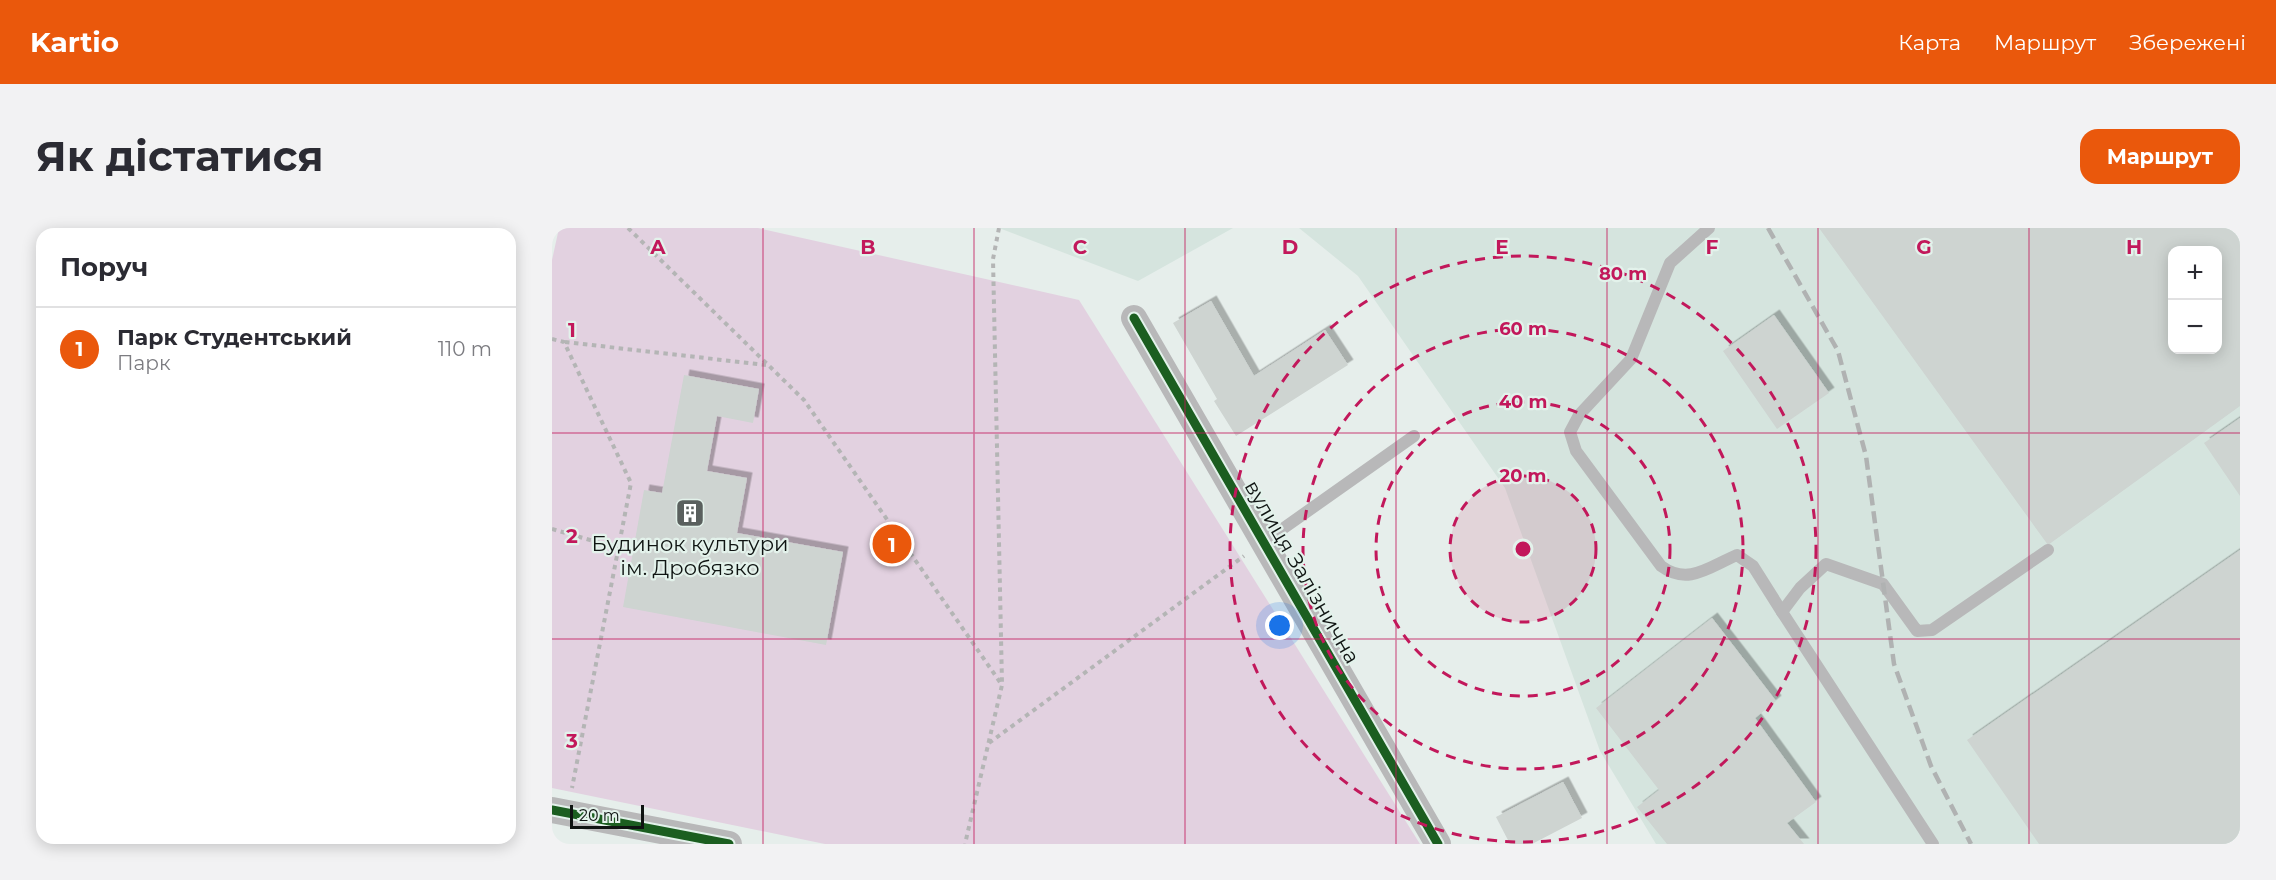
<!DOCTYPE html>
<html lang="uk">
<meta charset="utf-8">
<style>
:root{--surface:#fff;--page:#f2f2f3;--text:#2b2b33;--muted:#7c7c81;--line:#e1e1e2;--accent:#ea580c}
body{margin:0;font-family:Montserrat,sans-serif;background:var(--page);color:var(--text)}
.controls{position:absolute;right:18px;top:18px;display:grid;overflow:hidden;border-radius:12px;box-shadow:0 3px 15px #0003}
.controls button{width:54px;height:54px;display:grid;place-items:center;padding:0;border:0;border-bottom:2px solid var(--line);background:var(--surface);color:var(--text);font:30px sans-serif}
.scale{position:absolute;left:18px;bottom:15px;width:74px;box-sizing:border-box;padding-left:6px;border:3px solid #0f1412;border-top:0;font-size:16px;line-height:21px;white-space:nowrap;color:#0f1412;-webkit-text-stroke:4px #e3f2eb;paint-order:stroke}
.you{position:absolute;left:728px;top:398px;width:21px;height:21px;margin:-15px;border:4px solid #fff;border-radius:50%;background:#1a73e8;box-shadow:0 0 0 9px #1a73e833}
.badge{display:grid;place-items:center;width:39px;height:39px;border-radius:50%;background:var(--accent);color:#fff;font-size:20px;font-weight:700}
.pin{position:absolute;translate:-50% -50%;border:3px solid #fff;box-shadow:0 2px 6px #0006}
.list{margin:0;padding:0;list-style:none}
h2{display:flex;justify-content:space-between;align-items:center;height:78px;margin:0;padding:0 24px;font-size:26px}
h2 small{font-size:20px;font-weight:400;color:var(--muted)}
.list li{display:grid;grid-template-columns:39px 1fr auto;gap:18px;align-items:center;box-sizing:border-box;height:84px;padding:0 24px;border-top:2px solid var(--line)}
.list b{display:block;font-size:22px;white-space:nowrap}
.list p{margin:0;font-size:20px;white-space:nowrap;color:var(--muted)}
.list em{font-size:20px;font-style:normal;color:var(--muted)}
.map{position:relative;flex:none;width:1688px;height:616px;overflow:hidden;border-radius:18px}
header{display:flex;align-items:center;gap:36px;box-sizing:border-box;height:84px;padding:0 30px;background:var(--accent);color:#fff}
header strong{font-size:28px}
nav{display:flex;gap:33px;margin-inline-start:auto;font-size:21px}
.intro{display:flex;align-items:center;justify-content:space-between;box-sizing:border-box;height:144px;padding:0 36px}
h1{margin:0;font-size:42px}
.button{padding:15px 27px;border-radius:18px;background:var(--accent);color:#fff;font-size:21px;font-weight:700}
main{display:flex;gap:36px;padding:0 36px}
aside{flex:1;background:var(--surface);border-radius:18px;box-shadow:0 3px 15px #0003}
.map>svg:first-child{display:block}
.built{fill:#d5e4de;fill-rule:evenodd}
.green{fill:#e2d1e0}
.building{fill:#ced4d1;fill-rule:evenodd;filter:url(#shadow)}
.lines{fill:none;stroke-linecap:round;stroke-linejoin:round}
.path{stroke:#b4b5b5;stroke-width:4;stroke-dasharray:4.5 4.5;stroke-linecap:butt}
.service{stroke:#b8b8b9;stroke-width:12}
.minor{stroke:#b8b8b9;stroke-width:26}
.rail{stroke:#b0b2b2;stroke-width:4.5;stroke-dasharray:12 6;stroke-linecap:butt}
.cycleway-casing{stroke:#e3f2eb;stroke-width:13}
.cycleway{stroke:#1b5e20;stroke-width:9}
.grid{fill:none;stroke:#c2185b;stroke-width:1.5;stroke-opacity:0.55}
.ring{fill:none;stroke:#c2185b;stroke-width:3;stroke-dasharray:10 8}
.labels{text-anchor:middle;stroke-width:4.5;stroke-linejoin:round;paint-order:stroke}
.poi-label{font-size:21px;fill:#0f1412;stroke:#e3f2eb}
.street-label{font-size:21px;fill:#0f1412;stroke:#e3f2eb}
.grid-label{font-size:20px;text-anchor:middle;font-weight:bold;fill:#c2185b;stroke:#e3f2eb;stroke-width:4.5;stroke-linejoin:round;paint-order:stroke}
.centre{fill:#c2185b;stroke:#e3f2eb;stroke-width:3}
.ring-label{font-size:18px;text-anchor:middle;font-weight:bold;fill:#c2185b;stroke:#e3f2eb;stroke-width:4.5;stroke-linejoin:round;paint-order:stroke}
</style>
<header>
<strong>Kartio</strong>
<nav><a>Карта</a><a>Маршрут</a><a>Збережені</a></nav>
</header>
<div class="intro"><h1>Як дістатися</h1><a class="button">Маршрут</a></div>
<main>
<aside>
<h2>Поруч<small></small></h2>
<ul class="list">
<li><span class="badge">1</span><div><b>Парк Студентський</b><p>Парк</p></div><em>110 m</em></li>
</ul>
</aside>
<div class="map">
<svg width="1688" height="616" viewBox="0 0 1688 616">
<defs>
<filter id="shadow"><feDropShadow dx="5.5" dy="-5.5" stdDeviation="0" flood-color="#0004"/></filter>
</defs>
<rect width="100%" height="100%" fill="#e6eeeb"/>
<g class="built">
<path d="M447,0H681L586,53Z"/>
<path d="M747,0H1688V616H1104L1048,523L953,260L806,48ZM1620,22H1666V122H1620Z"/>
</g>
<path class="green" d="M7,0H206L527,72L868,616H273L0,560V32Z"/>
<g class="building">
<path d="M1267,0H1688V178L1496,317ZM1620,22H1666V122H1620Z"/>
<path d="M659,73L702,148L773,102L796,137L684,208L662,173L665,171L621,95Z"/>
<path d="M1222,87L1277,165L1225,201L1171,123Z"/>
<path d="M132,147L207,161L201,195L165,188L155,243L195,250L185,305L291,324L274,417L71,379L92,262L110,265Z"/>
<path d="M1688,190V268L1652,215Z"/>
<path d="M1688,322V616H1487L1415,512Z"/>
<path d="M1160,390L1224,473L1203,490L1264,574L1235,595L1252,616H1115L1085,579L1107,562L1044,480Z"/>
<path d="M1011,554L1030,590L980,616H958L944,589Z"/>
</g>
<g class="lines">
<g class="path">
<path d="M76,0L252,172L450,457L413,616"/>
<path d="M447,0L441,31L450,456"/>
<path d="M0,111L12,114L79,255L20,560"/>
<path d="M13,114L214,137"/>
<path d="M0,301L66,320"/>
<path d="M437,515L692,328"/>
</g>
<g class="service">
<path d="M1157,0L1118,35L1079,131L1027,187L1018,204L1024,223L1109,338C1136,358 1157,339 1185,327L1201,338L1230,384"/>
<path d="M712,314L862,208"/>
<path d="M1381,616L1230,384L1248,360L1274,336L1331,356L1365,403L1380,402L1496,322"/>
</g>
<g class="minor">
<path d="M582,90L886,616"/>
<path d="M0,582L177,616"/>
</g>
<path class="rail" d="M1216,0L1286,123L1314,228L1342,436L1379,538L1419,616"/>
<g class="cycleway-casing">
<g id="cycleway">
<path d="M582,90L886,616"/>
<path d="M0,582L177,616"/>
</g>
</g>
<use href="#cycleway" class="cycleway"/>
</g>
<path class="grid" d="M211,0V616M422,0V616M633,0V616M844,0V616M1055,0V616M1266,0V616M1477,0V616M0,205H1688M0,411H1688"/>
<circle cx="971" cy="321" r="73" fill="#c2185b" fill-opacity=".12"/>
<g class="ring">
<circle cx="971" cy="321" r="73"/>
<circle cx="971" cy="321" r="147"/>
<circle cx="971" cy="321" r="220"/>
<circle cx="971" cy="321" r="293"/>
</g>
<defs>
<g id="building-square" transform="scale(1.5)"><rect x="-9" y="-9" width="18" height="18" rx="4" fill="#5a605e" stroke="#e3f2eb"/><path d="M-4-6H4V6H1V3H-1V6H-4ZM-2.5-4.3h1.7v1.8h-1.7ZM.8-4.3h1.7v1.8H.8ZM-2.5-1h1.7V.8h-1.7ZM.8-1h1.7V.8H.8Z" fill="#fff"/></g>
</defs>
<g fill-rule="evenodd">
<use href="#building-square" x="138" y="285"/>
</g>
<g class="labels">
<g class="poi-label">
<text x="138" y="323">Будинок культури<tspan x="138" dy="24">ім. Дробязко</tspan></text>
</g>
<g class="street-label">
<text transform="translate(750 344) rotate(60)" y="7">вулиця Залізнична</text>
</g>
</g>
<g class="grid-label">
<text x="106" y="26">A</text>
<text x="316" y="26">B</text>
<text x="528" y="26">C</text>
<text x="738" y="26">D</text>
<text x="950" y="26">E</text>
<text x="1160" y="26">F</text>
<text x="1372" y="26">G</text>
<text x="1582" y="26">H</text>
<text x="20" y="109">1</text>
<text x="20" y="315">2</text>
<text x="20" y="520">3</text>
</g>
<circle cx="971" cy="321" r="9" class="centre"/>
<g class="ring-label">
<text x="1071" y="52">80 m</text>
<text x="971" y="107">60 m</text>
<text x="971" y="180">40 m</text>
<text x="971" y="254">20 m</text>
</g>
</svg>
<div class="controls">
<button>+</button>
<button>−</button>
</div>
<div class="scale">20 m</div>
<div class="you"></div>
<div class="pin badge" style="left:340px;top:316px">1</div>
</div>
</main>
